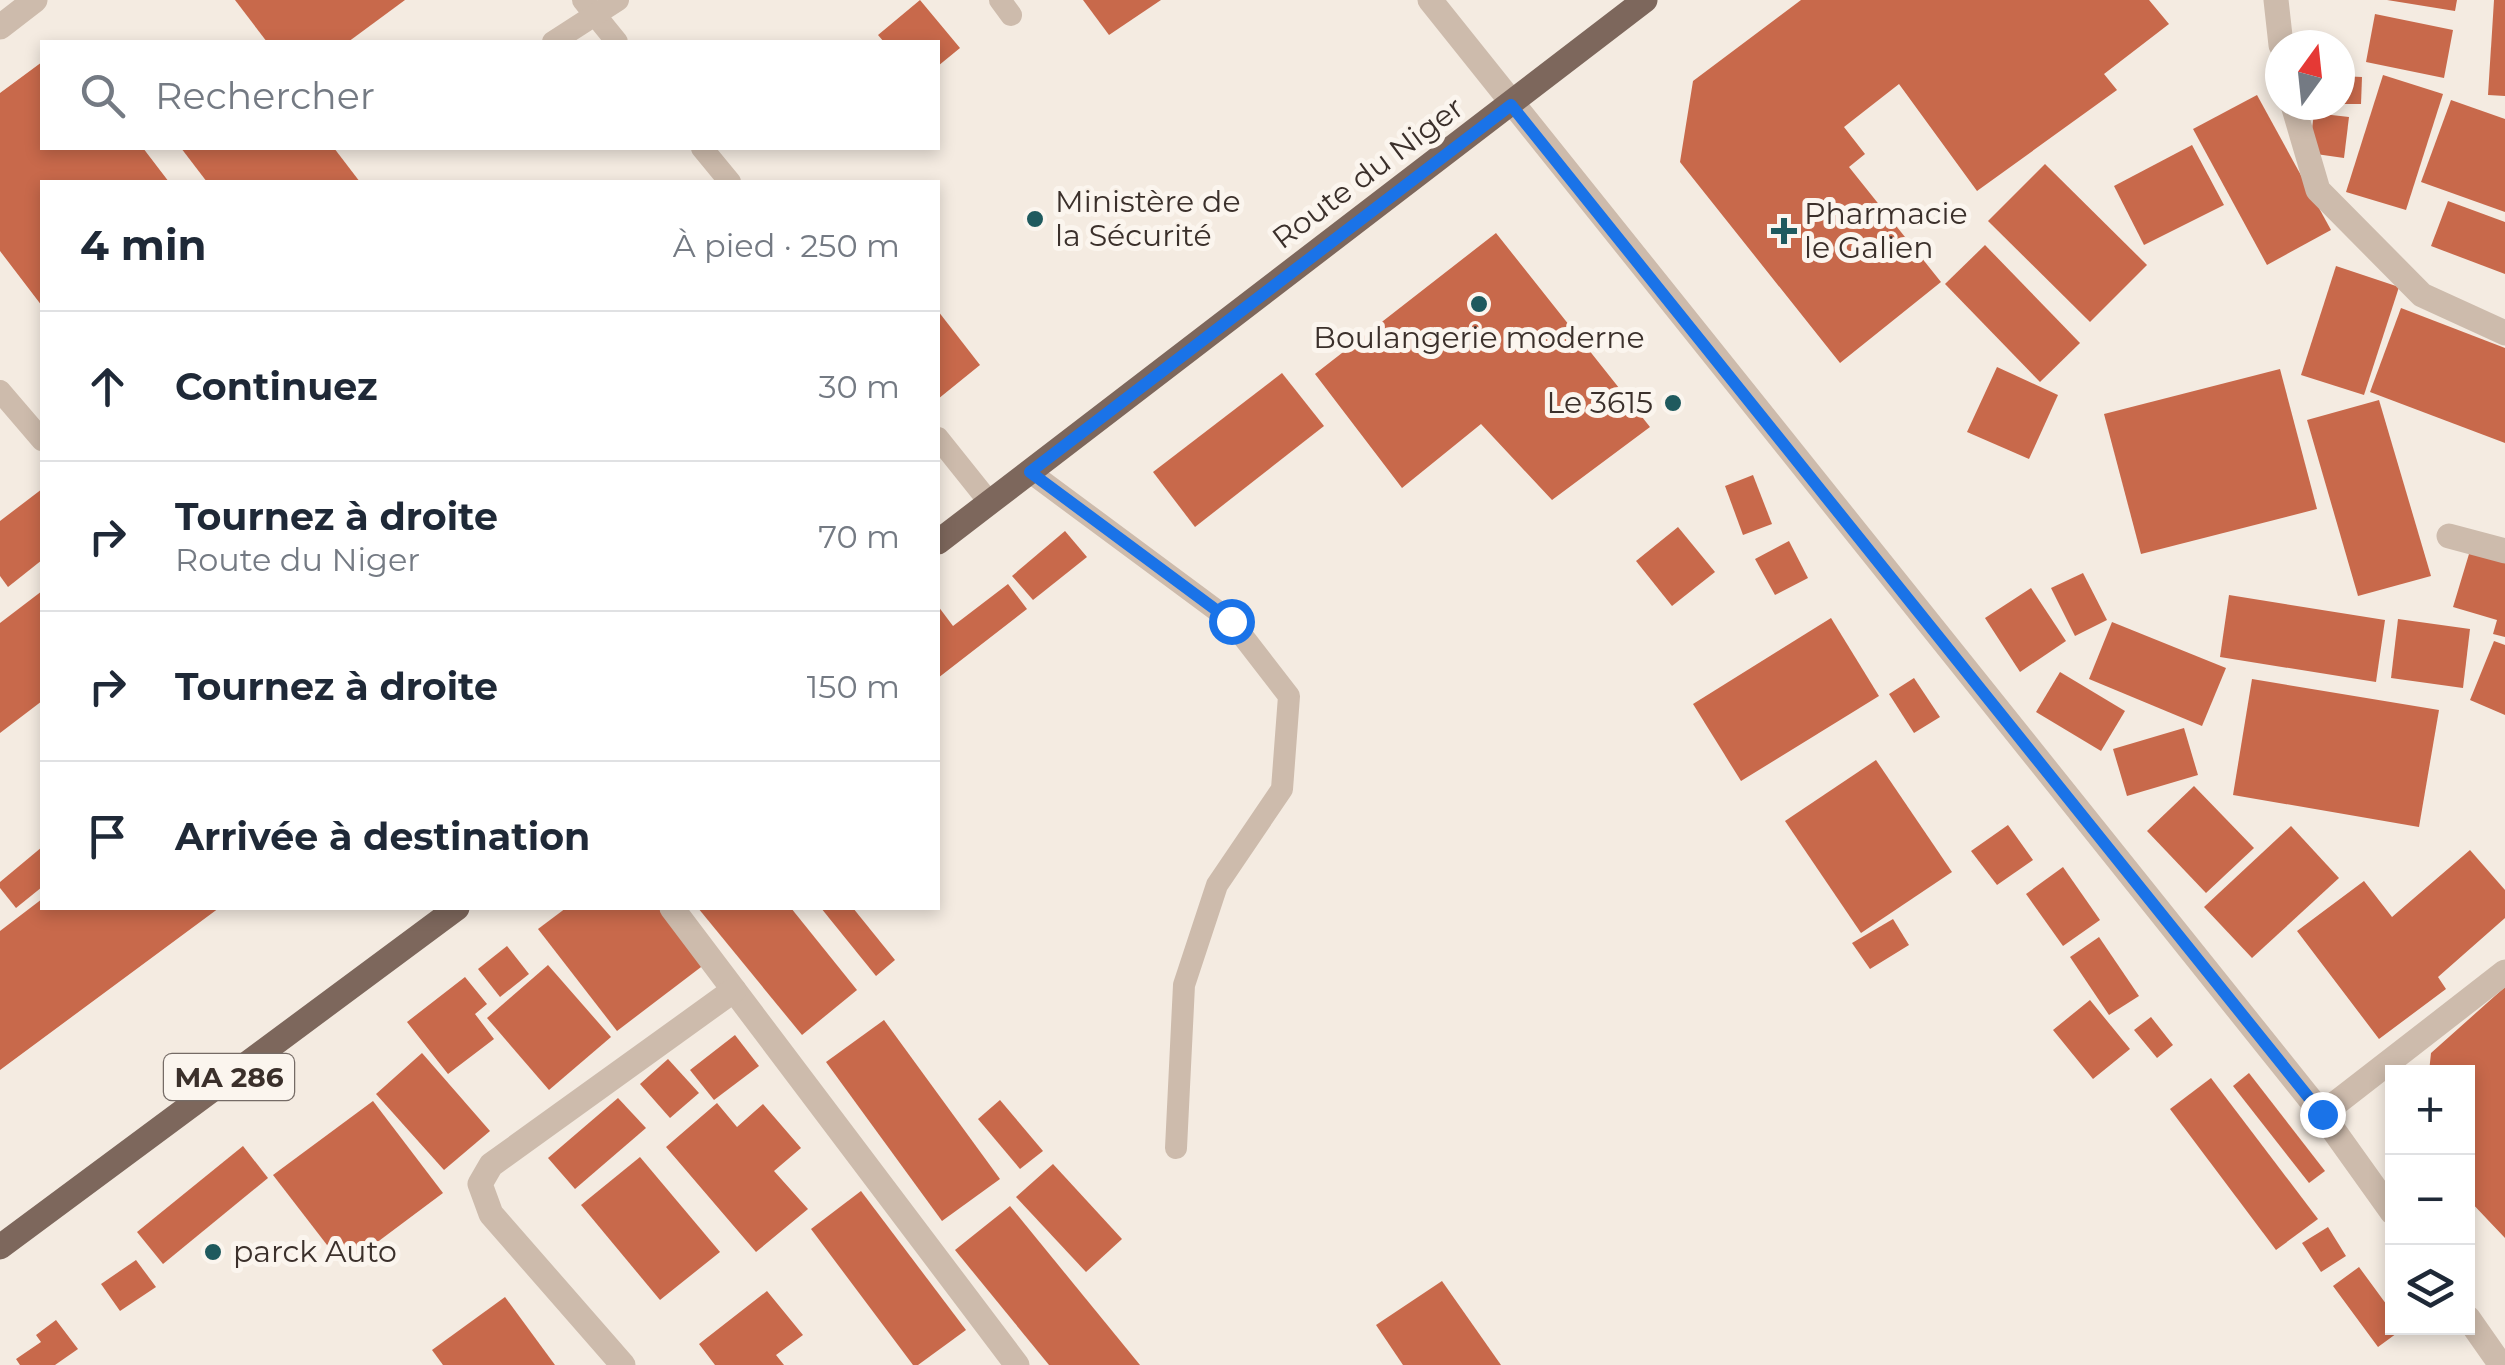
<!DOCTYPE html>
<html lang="fr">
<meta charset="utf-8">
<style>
:root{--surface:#fff;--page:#f2f2f3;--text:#1f2937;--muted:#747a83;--line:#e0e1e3}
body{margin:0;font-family:Montserrat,sans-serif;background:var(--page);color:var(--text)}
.controls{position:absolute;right:30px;bottom:30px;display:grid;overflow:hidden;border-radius:0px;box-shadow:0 5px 15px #0003}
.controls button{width:90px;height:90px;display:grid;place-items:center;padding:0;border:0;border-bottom:2px solid var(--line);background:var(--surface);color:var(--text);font:50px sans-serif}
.compass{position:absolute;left:2265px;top:30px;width:90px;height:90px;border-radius:50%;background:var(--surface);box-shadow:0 5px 15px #0003;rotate:15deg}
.stop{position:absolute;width:30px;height:30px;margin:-22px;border:8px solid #1a73e8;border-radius:50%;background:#fff}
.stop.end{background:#1a73e8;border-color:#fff;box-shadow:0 2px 10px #0008}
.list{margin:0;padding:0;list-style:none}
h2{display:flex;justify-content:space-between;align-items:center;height:130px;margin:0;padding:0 40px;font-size:42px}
h2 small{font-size:32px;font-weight:400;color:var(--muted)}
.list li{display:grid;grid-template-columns:65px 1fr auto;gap:30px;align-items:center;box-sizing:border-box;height:150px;padding:0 40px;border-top:2px solid var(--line)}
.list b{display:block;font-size:38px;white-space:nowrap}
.list p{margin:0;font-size:32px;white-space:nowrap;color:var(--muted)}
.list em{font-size:32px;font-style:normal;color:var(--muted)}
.icon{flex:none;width:55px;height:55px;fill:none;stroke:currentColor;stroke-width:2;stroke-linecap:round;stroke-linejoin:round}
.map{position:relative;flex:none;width:2505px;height:1365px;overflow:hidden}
.search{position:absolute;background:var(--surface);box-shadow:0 5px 15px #0003;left:40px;top:40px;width:900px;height:110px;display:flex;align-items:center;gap:25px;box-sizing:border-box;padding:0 35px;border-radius:0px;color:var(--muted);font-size:38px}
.panel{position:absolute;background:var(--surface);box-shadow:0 5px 15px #0003;left:40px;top:180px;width:900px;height:730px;border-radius:0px}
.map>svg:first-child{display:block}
.building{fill:#c8694b}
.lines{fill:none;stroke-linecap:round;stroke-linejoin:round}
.service{stroke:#cdbbac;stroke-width:22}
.minor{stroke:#cdbbac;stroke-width:25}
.primary{stroke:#7d675c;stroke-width:25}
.route{stroke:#1a73e8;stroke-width:12}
.poi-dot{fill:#1f5a5e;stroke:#fbf5ee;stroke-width:4}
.labels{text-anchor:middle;stroke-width:10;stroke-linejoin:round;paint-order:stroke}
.shield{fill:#fbf5ee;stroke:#756b66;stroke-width:2.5}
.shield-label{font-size:28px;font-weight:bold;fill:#3b302b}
.street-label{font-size:30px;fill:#3b302b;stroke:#fbf5ee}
.poi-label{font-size:30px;fill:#3b302b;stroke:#fbf5ee;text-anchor:start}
</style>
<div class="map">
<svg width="2505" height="1365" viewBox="0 0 2505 1365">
<rect width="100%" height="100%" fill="#f4ebe1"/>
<g class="building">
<path d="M235,0H405L348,42H267Z"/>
<path d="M920,0L960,48L938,66V42H884L878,35Z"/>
<path d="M1083,0H1161L1109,35Z"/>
<path d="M1801,0H2149L2169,24L2104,74L2117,90L1977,191L1899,84L1844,127L1865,154L1849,167L1941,282L1840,363L1680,162L1693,81Z"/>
<path d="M2387,0H2457L2455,11Z"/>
<path d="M2494,0H2505V96L2488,95Z"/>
<path d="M2375,14L2453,30L2444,78L2366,62Z"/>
<path d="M42,62V148H143L169,182H42V306L0,251V93Z"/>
<path d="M2383,75L2443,94L2406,210L2346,192Z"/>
<path d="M2340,76L2362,77L2361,104H2340Z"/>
<path d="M2257,95L2331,230L2267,265L2193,129Z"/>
<path d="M2451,100L2505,119V212L2421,182Z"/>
<path d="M2314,113L2349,117L2344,158L2309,153Z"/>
<path d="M2192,145L2224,205L2144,245L2114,186Z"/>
<path d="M181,148H334L360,182H207Z"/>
<path d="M2045,164L2147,265L2090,322L1988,221Z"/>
<path d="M2448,201L2505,222V274L2431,246Z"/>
<path d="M1496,233L1650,427L1552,500L1481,424L1402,488L1315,374Z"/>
<path d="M1985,245L2080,343L2040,382L1945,284Z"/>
<path d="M2336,266L2399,287L2364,395L2301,375Z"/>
<path d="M2401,308L2505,348V443L2370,392Z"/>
<path d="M938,311L980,365L938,399Z"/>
<path d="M1997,367L2058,395L2029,459L1967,432Z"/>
<path d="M2280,369L2317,509L2141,554L2104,414Z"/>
<path d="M1282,373L1324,426L1195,527L1153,472Z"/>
<path d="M2379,400L2431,576L2358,596L2307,420Z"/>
<path d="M1753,475L1772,524L1743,535L1725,486Z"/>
<path d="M42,489V560L8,587L0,576V521Z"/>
<path d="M1678,527L1715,572L1672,606L1636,561Z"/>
<path d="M1065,531L1087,557L1033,600L1012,576Z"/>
<path d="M1789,541L1808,578L1775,595L1755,559Z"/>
<path d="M2472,544L2505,554V637L2493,634L2497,620L2453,607Z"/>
<path d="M2083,573L2107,620L2075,636L2051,588Z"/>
<path d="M1008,584L1027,609L938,678V606L953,626Z"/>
<path d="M2031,588L2066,641L2020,672L1985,618Z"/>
<path d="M42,591V701L0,733V623Z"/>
<path d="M2229,595L2385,620L2376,682L2220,657Z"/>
<path d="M1831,618L1879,696L1741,781L1693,704Z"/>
<path d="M2398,619L2470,629L2463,688L2391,678Z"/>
<path d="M2112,622L2226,668L2202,726L2089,679Z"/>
<path d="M2494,641L2505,645V715L2470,700Z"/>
<path d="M2060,672L2125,711L2101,751L2036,712Z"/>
<path d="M1914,678L1940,717L1914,733L1889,694Z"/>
<path d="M2252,679L2439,710L2419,827L2233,795Z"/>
<path d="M2184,728L2198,775L2127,796L2113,749Z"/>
<path d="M1876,760L1952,872L1861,933L1785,821Z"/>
<path d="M2194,786L2254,848L2206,893L2147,831Z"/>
<path d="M2008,825L2033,860L1997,885L1971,851Z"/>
<path d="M2291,826L2339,878L2252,958L2204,907Z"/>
<path d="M42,847V887L16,908L0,888V882Z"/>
<path d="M2470,850L2505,890V918L2438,977L2446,989L2379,1039L2297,931L2364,881L2392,917Z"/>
<path d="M2063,867L2100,920L2063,946L2026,894Z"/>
<path d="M42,899V908H219L0,1070V931Z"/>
<path d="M566,908H661L705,964L617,1031L538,929Z"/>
<path d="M698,908H791L857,990L802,1035Z"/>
<path d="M821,908H853L895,960L876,976Z"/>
<path d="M1893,919L1909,945L1870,969L1852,943Z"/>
<path d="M2099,937L2139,996L2109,1015L2070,957Z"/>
<path d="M507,946L529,974L500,997L478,969Z"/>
<path d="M548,965L611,1037L549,1090L487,1018Z"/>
<path d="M465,977L487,1004L475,1014L494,1039L448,1074L407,1022Z"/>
<path d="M2505,987V1238L2468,1199V1072H2429L2431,1053Z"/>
<path d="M2090,1000L2130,1049L2093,1079L2053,1030Z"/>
<path d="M2151,1017L2173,1045L2157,1058L2134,1030Z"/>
<path d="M884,1020L1000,1179L942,1221L826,1062Z"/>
<path d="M735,1035L759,1066L714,1100L690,1070Z"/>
<path d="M422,1053L490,1131L444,1170L376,1094Z"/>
<path d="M668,1059L699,1093L670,1118L640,1084Z"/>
<path d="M2249,1073L2325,1171L2309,1183L2233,1086Z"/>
<path d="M2211,1078L2318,1219L2276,1250L2170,1109Z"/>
<path d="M618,1098L646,1128L575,1189L548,1158Z"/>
<path d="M1000,1100L1043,1151L1020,1169L978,1119Z"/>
<path d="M373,1101L443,1193L344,1267L273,1175Z"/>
<path d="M717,1103L737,1127L763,1104L801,1148L774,1171L808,1209L756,1252L666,1147Z"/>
<path d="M243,1146L268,1178L163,1264L137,1232Z"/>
<path d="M640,1157L720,1252L660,1300L581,1205Z"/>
<path d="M1053,1164L1122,1239L1086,1272L1016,1197Z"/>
<path d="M861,1191L966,1330L918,1365H913L811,1229Z"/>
<path d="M1010,1206L1140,1365H1049L955,1250Z"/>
<path d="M2328,1227L2346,1256L2321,1272L2302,1243Z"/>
<path d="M136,1260L156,1287L120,1311L101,1284Z"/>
<path d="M2359,1267L2392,1312V1328H2404L2378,1347L2333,1286Z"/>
<path d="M1442,1281L1501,1365H1403L1376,1325Z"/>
<path d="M767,1291L803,1335L776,1355L784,1365H715L699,1344Z"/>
<path d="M505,1297L555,1365H443L432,1350Z"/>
<path d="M56,1320L78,1349L55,1365H20L16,1359L41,1342L36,1335Z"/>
</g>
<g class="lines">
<g class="service">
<path d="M583,0L617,42"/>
<path d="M1000,0L1011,15"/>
<path d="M553,42L618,0"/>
<path d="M702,148L730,182"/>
<path d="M0,391L42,440"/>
<path d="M938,438L990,503"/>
<path d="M1030,472L1231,621L1289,696L1282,789L1217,885L1184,985L1176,1148"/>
</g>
<g class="minor">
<path d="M1430,0L2322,1114L2392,1212"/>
<path d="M2276,0L2281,45"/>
<path d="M0,27L35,0"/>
<path d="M2293,105L2318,190L2422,295L2505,333"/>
<path d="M2449,536L2505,551"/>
<path d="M672,908L1017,1365"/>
<path d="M2322,1114L2505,972"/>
<path d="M2468,1318L2501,1365"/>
<path d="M623,1365L491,1214L480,1184L491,1165L734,990"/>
</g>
<g class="primary">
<path d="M938,542L1645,0"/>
<path d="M0,1247L457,908"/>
</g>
</g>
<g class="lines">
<path class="route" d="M1231,621L1030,472L1511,105L2322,1114"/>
</g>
<g class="poi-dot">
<circle cx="1035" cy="219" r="10"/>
<path d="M1779 216h10v10h10v10h-10v10h-10v-10h-10v-10h10z"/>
<circle cx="1479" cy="304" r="10"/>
<circle cx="1673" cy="403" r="10"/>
<circle cx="213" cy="1252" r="10"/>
</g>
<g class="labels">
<rect class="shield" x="164" y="1054" width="130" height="46" rx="8"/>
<g class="shield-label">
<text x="229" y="1087">MA 286</text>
</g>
<g class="street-label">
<text transform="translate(1368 173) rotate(-37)" y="10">Route du Niger</text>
</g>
<g class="poi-label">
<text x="1055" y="212">Ministère de<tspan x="1055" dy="34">la Sécurité</tspan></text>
<text x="1804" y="224">Pharmacie<tspan x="1804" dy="34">le Galien</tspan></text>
<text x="1479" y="348" text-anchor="middle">Boulangerie moderne</text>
<text x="1653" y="413" text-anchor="end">Le 3615</text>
<text x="233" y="1262">parck Auto</text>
</g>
</g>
</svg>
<div class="controls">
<button>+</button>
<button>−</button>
<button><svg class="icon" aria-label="layers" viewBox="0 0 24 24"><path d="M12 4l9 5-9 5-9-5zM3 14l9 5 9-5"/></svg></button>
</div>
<svg class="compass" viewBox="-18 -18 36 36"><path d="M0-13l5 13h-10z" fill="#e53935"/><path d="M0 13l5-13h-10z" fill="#747a83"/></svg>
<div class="stop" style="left:1231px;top:621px"></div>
<div class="stop end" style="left:2322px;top:1114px"></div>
<div class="search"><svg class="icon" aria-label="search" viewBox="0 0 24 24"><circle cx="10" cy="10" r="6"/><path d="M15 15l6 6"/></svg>Rechercher</div>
<section class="panel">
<h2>4 min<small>À pied · 250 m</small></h2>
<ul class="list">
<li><svg class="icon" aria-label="ahead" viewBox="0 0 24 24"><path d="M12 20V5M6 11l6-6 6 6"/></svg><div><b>Continuez</b></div><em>30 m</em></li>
<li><svg class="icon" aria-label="right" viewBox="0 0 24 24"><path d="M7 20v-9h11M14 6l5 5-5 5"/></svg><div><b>Tournez à droite</b><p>Route du Niger</p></div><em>70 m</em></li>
<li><svg class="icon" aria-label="right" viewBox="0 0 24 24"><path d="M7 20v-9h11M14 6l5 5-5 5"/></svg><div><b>Tournez à droite</b></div><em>150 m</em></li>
<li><svg class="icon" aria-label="arrive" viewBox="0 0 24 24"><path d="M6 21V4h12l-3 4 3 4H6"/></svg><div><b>Arrivée à destination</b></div></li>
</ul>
</section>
</div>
